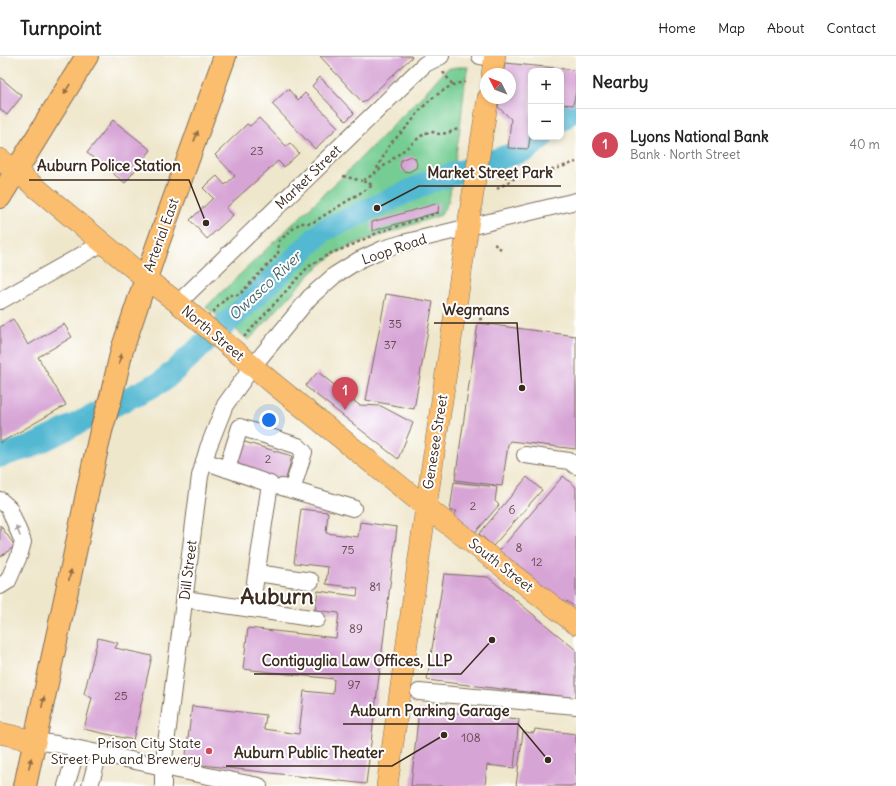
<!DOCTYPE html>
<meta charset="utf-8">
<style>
:root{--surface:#fff;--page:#f6f6f6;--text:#222;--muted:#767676;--line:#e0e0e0;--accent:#d1495b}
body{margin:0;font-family:Delius,sans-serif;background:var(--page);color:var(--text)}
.controls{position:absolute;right:12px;top:12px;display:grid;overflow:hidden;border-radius:8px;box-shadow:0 2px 6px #0003}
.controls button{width:36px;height:36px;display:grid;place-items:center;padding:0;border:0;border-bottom:1px solid var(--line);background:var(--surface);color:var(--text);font:20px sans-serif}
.compass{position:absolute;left:480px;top:12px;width:36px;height:36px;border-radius:50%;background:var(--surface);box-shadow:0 2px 6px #0003;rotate:312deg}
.you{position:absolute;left:269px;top:364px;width:14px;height:14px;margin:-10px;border:3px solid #fff;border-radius:50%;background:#1a73e8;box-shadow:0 0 0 6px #1a73e833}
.badge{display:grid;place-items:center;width:26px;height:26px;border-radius:50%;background:var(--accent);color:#fff;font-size:13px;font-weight:700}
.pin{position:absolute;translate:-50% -33px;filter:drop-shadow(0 1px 2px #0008)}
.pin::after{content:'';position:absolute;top:21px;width:14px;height:12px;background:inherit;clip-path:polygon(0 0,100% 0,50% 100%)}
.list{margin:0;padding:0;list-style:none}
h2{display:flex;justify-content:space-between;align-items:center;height:52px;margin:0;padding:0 16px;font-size:17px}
h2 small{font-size:13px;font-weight:400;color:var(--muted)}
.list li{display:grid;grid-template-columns:26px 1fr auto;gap:12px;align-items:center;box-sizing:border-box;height:72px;padding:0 16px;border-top:1px solid var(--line)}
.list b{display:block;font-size:15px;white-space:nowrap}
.list p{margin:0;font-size:13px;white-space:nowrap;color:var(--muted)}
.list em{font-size:13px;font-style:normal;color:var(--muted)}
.map{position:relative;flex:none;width:576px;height:730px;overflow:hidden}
header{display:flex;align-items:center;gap:24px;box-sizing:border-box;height:56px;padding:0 20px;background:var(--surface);border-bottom:1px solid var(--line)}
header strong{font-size:19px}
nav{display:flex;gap:22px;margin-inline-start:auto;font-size:14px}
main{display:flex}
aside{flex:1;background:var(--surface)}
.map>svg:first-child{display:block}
.green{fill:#74cd93;stroke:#587c58}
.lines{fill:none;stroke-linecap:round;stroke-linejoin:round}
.river{stroke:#53b8d1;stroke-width:23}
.building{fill:#d7a4d6}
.minor-casing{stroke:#7a6c5b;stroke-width:18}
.major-casing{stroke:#7a6c5b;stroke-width:22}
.highway-casing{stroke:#7a6c5b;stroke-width:24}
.path{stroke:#7a6c5b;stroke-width:2.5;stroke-dasharray:3 3;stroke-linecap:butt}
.minor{stroke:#fff;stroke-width:16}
.major{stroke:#fbbd6e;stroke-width:21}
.highway{stroke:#fbbd6e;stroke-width:22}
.oneway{fill:#916c42}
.oneway2{fill:#a79f9a}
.poi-dot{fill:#d1495b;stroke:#fff;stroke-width:1.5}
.labels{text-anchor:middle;stroke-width:4;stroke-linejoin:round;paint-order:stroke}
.number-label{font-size:12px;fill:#62484c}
.street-label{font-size:14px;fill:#3b2a1e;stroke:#fff}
.poi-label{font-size:14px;fill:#3b2a1e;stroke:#fff;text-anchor:end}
.water-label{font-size:15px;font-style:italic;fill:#456366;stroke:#fff}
.town-label{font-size:22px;font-weight:bold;fill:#3b2a1e;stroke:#fff}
.leader{fill:none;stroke:#3b2a1e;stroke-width:1.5}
.callout-dot{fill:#3b2a1e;stroke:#fff;stroke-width:1.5}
.callout-label{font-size:15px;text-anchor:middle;font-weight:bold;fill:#3b2a1e;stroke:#fff;stroke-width:4;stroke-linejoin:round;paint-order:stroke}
</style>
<header>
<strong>Turnpoint</strong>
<nav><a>Home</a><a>Map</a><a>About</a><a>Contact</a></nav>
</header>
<main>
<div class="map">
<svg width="576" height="730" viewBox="0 0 576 730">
<rect width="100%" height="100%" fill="#fff"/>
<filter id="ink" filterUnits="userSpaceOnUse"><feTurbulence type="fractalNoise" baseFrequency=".025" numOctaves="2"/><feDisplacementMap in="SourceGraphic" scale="8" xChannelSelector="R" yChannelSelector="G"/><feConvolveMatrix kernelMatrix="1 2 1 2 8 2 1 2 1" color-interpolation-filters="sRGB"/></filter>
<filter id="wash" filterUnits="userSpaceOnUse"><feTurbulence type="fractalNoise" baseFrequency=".012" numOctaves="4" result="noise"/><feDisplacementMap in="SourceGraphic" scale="16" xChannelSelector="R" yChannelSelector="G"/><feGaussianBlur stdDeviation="0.9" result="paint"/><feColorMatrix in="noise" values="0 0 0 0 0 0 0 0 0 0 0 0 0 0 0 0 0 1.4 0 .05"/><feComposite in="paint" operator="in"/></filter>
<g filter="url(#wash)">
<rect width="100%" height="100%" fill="#efe7cc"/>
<path class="green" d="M457,11H468L465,26L460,72L449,144L441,159L350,190L336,197L312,216L249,284L206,251L343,120L422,40L446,13Z"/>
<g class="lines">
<g class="river">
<path d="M561,64L576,51"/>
<path d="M0,400L30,391L163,325L243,252L324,174L429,126L528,93L542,81"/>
</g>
</g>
<g id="blocks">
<g class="building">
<path d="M320,0H411L412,1L363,47Z"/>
<path d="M505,7L576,14V35L573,49L561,48V15H531V77L528,93L508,92L511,63L498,51L500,42H510V18H503Z"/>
<path d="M0,21L22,40L7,59L0,53Z"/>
<path d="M320,21L354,57L346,65L312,30Z"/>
<path d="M288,33L298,44L305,37L338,71L315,93L272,48Z"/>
<path d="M259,62L286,90L290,87L299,97L284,111L278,105L226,152L233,159L207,183L190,164L213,142L203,132L217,120L225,129L235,120L215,99L247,68L250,70Z"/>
<path d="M113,64L151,94L125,127L87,97Z"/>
<path d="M410,100L415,102L417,108L416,112L409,116L403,115L400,110L401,104Z"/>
<path d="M439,147L438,156L372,175V166Z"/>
<path d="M386,238L433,246L414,353L366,344Z"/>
<path d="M13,263L28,289L64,268L72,281L38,301L66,349L0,387V271Z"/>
<path d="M478,267L576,280V393L510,385L508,389L502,430L455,424Z"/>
<path d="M318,316L359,349L381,350L413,367L398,403L305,330Z"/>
<path d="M241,385L292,400L285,427L233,412Z"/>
<path d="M563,420L576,431V552L567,545L562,551L498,496Z"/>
<path d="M527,421L542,434L493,490L479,478Z"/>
<path d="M454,426L497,431L495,445L499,449L474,478L453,460L457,455H450Z"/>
<path d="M301,453L328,456L326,477L358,481L360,466L397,471L366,728L185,707L192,650L266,659L264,673L299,678L304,635L333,638L334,623L243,613L248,572L336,582L339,557L315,554L318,535L357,540L358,532L326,528L328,511L294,507Z"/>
<path d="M0,469L15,490L0,501Z"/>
<path d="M444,518L488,521L576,594V642L427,624Z"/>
<path d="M98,582L118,587L115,592L152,600L133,684L84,673L92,642L84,638Z"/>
<path d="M419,653L519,663L514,712L487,709L485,730H411Z"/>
<path d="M535,673L576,678V730H516L523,676L534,677Z"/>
</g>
</g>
</g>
<g filter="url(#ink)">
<use href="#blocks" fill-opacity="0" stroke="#7a6c5b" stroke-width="1"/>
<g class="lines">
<g class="minor-casing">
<g id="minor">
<path d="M480,0L494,2"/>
<path d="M0,245L103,187"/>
<path d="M178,247L425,8L441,0"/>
<path d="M525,399L569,405L576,410"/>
<path d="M204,405L270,428L251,553"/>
<path d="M227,413L240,371L298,390L304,396L292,434"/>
<path d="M282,431L353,452"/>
<path d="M0,444L9,452L23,486L19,500L8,525L0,530"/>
<path d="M257,517L311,525"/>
<path d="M185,543L317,563"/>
<path d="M419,636L576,650"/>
<path d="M35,685L56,688L163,711L259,730"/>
<path d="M66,730L77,693"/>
<path d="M90,730L99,697"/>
<path d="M163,730V711L200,420L208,392L225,349L253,310L310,241L335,219L359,204L383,193L403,187L576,145"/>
</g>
</g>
<g class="major-casing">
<g id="major">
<path d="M492,18L495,0"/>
<path d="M0,103L16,115L145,222L178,247L274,328L426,451L576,568"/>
<path d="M0,677L35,685"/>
<path d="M387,730L426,451L471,150L488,42"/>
</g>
</g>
<g class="highway-casing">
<g id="highway">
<path d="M0,141L87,0"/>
<path d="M25,730L76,492L89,428L101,375L111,341L122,294L156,193L225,0"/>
</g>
</g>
<g class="path">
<path d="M443,16L453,29"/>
<path d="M374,118L390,88L408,70L421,53L431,43L447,32L455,28L465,26"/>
<path d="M343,120L362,125"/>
<path d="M498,121H515L555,113L576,106"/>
<path d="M497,133L515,122"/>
<path d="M494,188L501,193"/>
<path d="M213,256L229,239H239L278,198L279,185L300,167H312L373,129L362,125L374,118L425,77L433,76L439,78L448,77L460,72"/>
<path d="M479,263H485"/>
<path d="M244,281L308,211L329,198L350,190L377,177L440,156"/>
</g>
<use href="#minor" class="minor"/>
<use href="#major" class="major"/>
<use href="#highway" class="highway"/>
</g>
<defs><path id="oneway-solid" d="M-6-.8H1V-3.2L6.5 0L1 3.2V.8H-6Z"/></defs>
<g class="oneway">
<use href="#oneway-solid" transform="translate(67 33) rotate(122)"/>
<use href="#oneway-solid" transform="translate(196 80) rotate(-70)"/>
<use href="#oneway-solid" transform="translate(120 303) rotate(-76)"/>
<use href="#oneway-solid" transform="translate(70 519) rotate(-78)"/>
<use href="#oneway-solid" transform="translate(43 646) rotate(-78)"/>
<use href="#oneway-solid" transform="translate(30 707) rotate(-78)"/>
</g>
<use class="oneway2" href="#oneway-solid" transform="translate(18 475) rotate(-112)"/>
</g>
<circle class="poi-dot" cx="209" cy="695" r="4"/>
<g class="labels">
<g class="number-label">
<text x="257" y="99">23</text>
<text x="395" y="272">35</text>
<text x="390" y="293">37</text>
<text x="268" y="407">2</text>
<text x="473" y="454">2</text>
<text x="512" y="458">6</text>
<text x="519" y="496">8</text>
<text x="348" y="498">75</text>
<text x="537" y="510">12</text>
<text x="375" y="535">81</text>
<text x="356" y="577">89</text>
<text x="354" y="633">97</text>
<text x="121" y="644">25</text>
<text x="471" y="686">108</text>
</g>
<g class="street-label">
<text transform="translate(308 121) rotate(-44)" y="5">Market Street</text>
<text transform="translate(161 179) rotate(-70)" y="5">Arterial East</text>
<text transform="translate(394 193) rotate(-19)" y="5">Loop Road</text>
<text transform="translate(213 277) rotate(40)" y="5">North Street</text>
<text transform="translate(435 386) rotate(-81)" y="5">Genesee Street</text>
<text transform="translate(501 509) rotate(38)" y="5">South Street</text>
<text transform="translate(188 514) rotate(-83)" y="5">Dill Street</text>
</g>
<g class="poi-label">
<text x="201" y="692">Prison City State<tspan x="201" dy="16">Street Pub and Brewery</tspan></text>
</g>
<g class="water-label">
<text transform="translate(265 230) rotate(-43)" y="5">Owasco River</text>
</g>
<g class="town-label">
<text x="277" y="548">Auburn</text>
</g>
</g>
<path class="leader" d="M206 167L189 124H29M377 152L419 130H561M522 332L517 267H434M492 584L461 618H254M548 704L518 668H343M444 679L392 710H226"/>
<g class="callout-dot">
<circle cx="206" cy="167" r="4"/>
<circle cx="377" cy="152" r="4"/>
<circle cx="522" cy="332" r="4"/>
<circle cx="492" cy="584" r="4"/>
<circle cx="548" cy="704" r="4"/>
<circle cx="444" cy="679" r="4"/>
</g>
<g class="callout-label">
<text x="109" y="115">Auburn Police Station</text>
<text x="490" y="122">Market Street Park</text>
<text x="476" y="259">Wegmans</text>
<text x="357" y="610">Contiguglia Law Offices, LLP</text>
<text x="430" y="660">Auburn Parking Garage</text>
<text x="309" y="702">Auburn Public Theater</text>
</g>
</svg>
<div class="controls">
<button>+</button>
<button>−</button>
</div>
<svg class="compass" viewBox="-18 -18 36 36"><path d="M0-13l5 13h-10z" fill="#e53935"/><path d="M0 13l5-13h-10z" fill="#767676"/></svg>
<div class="you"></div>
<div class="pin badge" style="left:345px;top:354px">1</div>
</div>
<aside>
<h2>Nearby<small></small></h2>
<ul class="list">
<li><span class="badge">1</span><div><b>Lyons National Bank</b><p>Bank · North Street</p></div><em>40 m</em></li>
</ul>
</aside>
</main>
